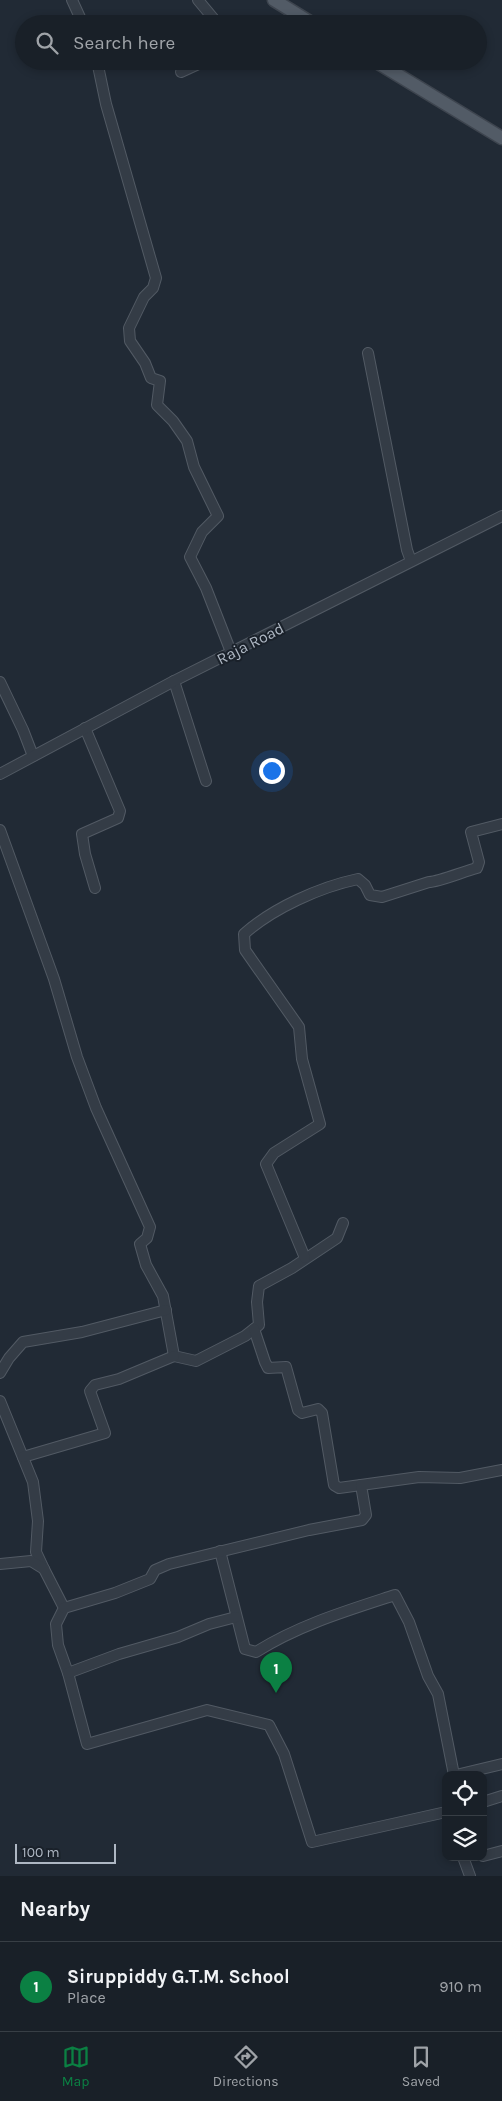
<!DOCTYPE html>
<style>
:root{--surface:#192028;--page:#222830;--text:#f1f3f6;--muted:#9fa3a8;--line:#373e45;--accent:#0b8043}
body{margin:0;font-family:Karla,sans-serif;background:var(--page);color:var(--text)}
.controls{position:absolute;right:15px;bottom:15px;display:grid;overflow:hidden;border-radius:10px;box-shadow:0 2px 8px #0003}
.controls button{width:45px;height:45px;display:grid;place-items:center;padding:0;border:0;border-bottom:1px solid var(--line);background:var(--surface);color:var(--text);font:25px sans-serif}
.scale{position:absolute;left:15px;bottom:12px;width:101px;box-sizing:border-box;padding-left:5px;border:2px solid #aeb7c3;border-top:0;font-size:14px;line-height:18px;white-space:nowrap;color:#aeb7c3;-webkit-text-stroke:4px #1a212a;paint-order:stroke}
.you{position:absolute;left:271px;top:770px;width:18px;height:18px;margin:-12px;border:4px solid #fff;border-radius:50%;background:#1a73e8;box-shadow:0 0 0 8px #1a73e833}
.badge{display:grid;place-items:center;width:32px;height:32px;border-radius:50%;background:var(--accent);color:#fff;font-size:16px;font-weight:700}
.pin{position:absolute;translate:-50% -41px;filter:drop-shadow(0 1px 2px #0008)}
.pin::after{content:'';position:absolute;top:26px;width:18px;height:15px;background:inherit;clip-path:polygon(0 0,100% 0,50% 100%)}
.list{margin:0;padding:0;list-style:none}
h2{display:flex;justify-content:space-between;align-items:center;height:65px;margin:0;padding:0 20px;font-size:21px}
h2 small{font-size:16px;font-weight:400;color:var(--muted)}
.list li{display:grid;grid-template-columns:32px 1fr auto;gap:15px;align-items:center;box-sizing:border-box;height:90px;padding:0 20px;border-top:1px solid var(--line)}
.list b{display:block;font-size:19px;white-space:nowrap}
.list p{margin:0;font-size:16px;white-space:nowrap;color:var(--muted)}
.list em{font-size:16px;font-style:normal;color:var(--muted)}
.icon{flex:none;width:28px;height:28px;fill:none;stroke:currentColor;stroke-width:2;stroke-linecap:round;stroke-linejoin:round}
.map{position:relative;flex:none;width:502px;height:1876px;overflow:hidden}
.search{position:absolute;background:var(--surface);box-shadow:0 2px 8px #0003;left:15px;right:15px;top:15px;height:55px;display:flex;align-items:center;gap:12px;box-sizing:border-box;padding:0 18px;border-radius:28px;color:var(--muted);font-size:19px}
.sheet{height:155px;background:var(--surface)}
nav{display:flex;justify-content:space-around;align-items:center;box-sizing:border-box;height:70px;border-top:1px solid var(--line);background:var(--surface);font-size:14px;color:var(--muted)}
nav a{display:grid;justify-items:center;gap:2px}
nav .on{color:var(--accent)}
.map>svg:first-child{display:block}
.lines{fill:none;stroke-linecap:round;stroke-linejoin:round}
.minor-casing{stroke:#525a64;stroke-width:12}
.major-casing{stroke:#3e454f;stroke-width:15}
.minor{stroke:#343c46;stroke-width:10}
.major{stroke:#525b66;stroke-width:12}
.labels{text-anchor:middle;stroke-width:4;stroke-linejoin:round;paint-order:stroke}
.street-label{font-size:16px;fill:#aeb7c3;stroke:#1a212a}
</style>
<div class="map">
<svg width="502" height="1876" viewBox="0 0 502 1876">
<rect width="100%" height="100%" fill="#212a35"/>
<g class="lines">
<g class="minor-casing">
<g id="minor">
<path d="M72,0L83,24"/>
<path d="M198,0L218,24"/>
<path d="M97,61L106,104L156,278L153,288L144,297L129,328L130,341L145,363L151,378L160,381L157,405L173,421L187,441L194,467L218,516L202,532L190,557L206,588L231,652"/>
<path d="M181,72L205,61"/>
<path d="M368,353L407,550L411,561"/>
<path d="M174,681L206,781"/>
<path d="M0,682L23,730L33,756"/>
<path d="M85,728L120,811L118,818L82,834L85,854L95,888"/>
<path d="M0,774L174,681L502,516"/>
<path d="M0,830L54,979L77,1057L96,1108L150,1227L147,1238L140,1244L146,1265L163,1296L174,1356L196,1361L245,1336L259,1325L257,1302L259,1286L292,1268L337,1238L343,1223"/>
<path d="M305,1258L266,1164L274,1153L320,1124L302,1059L299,1027L245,950L244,934C273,908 320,887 358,879L365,885L370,895L382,897L429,882C438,882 465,871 477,868L479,862L471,832L502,824"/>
<path d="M254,1329L265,1362L268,1368L286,1367L298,1410L302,1413L318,1409L322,1413L334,1485L339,1488L361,1485"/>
<path d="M0,1373L9,1358L23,1342L82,1332L166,1310"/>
<path d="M0,1401L33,1482L38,1521L36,1552L44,1569"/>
<path d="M23,1457L105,1433L90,1391L95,1385L119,1379L174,1356"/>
<path d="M220,1551L245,1649L256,1652C299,1625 346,1611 395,1595L409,1622L428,1676L438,1694L454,1775"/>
<path d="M0,1564L31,1561L44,1569L64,1608L56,1624L58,1645L68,1673L87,1744L207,1710L269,1725L284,1754L312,1842L446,1812"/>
<path d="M64,1608L115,1593L150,1579L155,1570L169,1564L309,1530L362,1520L366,1515L361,1485L419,1477L460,1478L502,1470"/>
<path d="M68,1673L119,1654L178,1637L209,1624L236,1617"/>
<path d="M456,1775L502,1764"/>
<path d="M483,1802L502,1796"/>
<path d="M483,1856L502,1851"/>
<path d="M463,1857L470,1876"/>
</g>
</g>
<g class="major-casing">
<g id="major">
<path d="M274,0L313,24"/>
<path d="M375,61L502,138"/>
</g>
</g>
<use href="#minor" class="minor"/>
<use href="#major" class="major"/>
</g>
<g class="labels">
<g class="street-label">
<text transform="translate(250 643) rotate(-27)" y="6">Raja Road</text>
</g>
</g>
</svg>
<div class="controls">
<button><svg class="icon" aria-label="locate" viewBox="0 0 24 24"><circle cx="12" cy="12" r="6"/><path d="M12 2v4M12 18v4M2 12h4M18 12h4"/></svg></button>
<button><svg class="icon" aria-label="layers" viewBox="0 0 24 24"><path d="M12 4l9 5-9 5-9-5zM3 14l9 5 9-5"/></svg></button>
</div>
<div class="scale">100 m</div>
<div class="you"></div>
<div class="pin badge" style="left:276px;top:1693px">1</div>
<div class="search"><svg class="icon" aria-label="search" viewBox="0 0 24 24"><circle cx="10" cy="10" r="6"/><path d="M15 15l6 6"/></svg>Search here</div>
</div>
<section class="sheet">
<h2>Nearby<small></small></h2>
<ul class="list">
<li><span class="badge">1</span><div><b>Siruppiddy G.T.M. School</b><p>Place</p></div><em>910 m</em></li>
</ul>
</section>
<nav>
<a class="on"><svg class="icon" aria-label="map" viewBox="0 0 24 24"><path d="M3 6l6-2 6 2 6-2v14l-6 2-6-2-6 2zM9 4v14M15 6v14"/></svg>Map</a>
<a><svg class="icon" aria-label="directions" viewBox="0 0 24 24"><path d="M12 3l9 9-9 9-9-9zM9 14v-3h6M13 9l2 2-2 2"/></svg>Directions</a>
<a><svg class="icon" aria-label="saved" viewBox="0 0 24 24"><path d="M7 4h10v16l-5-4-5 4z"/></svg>Saved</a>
</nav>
